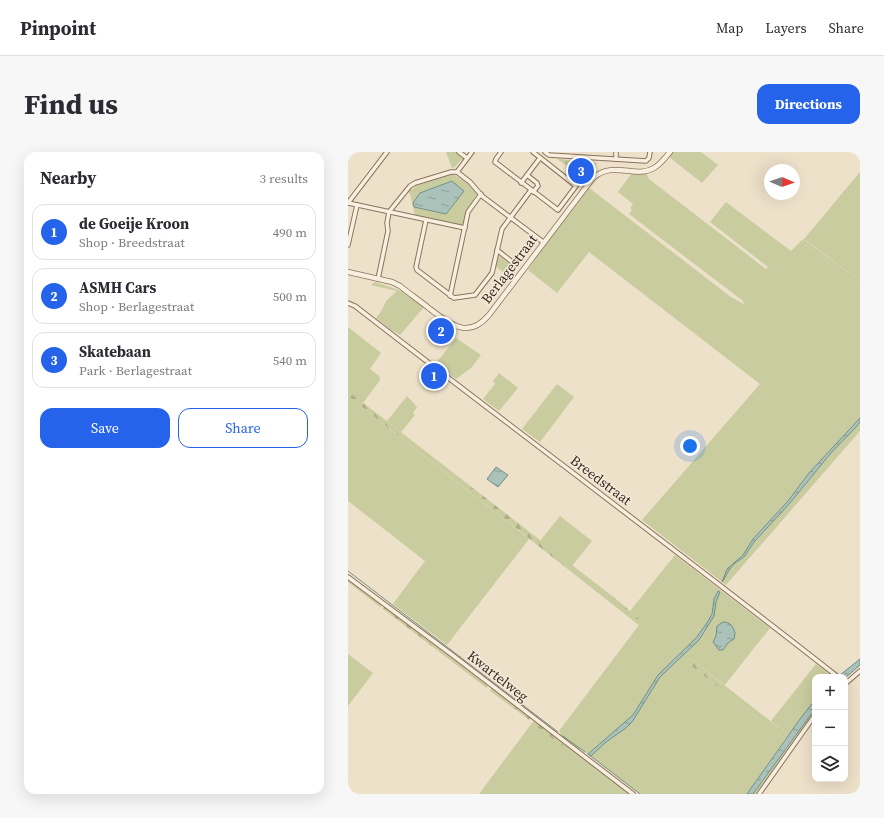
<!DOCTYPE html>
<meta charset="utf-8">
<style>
:root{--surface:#fff;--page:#f7f7f7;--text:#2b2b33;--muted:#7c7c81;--line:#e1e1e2;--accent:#2563eb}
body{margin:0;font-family:"Source Serif 4",serif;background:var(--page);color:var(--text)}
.controls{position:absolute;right:12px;bottom:12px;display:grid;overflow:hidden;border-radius:8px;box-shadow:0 4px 16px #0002}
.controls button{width:36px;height:36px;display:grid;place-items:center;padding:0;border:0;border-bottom:1px solid var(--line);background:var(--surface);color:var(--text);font:20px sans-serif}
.compass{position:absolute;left:416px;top:12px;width:36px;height:36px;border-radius:50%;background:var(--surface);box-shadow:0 4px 16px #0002;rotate:92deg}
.you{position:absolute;left:342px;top:294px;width:14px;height:14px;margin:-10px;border:3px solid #fff;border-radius:50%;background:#1a73e8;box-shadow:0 0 0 6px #1a73e833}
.badge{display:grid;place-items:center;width:26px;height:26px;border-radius:50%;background:var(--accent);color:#fff;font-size:13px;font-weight:700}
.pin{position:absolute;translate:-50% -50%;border:2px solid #fff;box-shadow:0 1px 4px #0006}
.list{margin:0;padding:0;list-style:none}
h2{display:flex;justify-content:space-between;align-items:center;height:52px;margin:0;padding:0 16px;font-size:17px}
h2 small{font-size:13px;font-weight:400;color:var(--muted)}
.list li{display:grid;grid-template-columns:26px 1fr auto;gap:12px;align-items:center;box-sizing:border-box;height:56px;margin:0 8px 8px;padding:0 8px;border:1px solid var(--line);border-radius:12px}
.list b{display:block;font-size:15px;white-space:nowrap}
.list p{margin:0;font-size:13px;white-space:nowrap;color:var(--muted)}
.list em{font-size:13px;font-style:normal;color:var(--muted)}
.actions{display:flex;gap:8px;padding:12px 16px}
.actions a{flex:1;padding:9px 0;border:1px solid var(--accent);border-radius:12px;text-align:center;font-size:14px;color:var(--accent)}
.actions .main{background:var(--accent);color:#fff}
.icon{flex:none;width:22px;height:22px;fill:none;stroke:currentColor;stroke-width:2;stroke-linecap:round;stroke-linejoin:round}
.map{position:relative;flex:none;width:512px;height:642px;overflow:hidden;border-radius:12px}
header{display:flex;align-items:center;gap:24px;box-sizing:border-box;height:56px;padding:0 20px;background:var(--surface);border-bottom:1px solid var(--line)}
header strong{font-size:19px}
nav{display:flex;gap:22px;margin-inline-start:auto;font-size:14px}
.intro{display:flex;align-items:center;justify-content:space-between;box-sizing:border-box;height:96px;padding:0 24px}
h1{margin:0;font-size:28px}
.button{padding:10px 18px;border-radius:12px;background:var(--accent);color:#fff;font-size:14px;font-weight:700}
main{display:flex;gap:24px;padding:0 24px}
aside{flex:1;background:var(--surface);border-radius:12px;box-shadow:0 4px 16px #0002}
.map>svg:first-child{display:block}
.grass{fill:#c9cc9e}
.forest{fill:url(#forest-firs)}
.park{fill:url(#park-dots)}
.water{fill:url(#water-ripples);stroke:#719187}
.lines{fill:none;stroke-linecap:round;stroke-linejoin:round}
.stream{stroke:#719187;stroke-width:1}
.minor-casing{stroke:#8a735f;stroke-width:5.5}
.tertiary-casing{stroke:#8a735f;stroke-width:6}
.minor{stroke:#f8efde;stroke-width:3.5}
.tertiary{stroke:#f8efde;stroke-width:4.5}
.labels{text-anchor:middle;stroke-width:3;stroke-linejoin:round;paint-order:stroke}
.street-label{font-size:14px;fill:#3b2c22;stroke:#f5ebda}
</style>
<header>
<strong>Pinpoint</strong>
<nav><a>Map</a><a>Layers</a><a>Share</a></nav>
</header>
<div class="intro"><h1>Find us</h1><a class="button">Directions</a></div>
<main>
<aside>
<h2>Nearby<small>3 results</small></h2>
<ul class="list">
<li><span class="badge">1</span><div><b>de Goeije Kroon</b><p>Shop · Breedstraat</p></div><em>490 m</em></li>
<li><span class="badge">2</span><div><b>ASMH Cars</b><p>Shop · Berlagestraat</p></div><em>500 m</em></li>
<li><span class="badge">3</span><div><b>Skatebaan</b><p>Park · Berlagestraat</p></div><em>540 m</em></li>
</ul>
<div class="actions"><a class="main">Save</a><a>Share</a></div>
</aside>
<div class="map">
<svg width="512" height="642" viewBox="0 0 512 642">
<defs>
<pattern id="forest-firs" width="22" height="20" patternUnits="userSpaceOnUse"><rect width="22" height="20" fill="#c9cc9e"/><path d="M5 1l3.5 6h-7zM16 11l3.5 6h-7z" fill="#aeaf88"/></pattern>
<pattern id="park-dots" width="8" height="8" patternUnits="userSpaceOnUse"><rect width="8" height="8" fill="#c9cc9e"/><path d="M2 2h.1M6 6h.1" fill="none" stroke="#aeaf88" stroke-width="1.8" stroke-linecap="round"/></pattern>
<pattern id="water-ripples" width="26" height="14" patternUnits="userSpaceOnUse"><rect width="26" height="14" fill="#aac2ba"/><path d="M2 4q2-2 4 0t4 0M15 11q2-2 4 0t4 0" fill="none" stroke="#8c9e97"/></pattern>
</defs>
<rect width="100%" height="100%" fill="#eee1ca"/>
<g class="grass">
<path d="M98,0H109L116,6V9L113,8L107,15L104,16Z"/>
<path d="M325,0H353L370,13L354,31L321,5Z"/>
<path d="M512,20V129L456,87Z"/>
<path d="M284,21H298L301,27L418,117L420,115L362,70L378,50L443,99L454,88V90L512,135V266L461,321L440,349L405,387L395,403L379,417L375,429L381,418L387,411L396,405L406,390L442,351L482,302L512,270V279L378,433L294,368L412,232L241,100L209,141L180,118L209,75L240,35L383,145L396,152L395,149L281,62L284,58L282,56L285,52L270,40Z"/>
<path d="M105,22L120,32L129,42L118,60L115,72L112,73L67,63L62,42L60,40L61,38L66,36L67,34Z"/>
<path d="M150,103L169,117L163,126L147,114Z"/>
<path d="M27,130L54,139L76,155L52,183L43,178L28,166L34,158L38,149L49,139L23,133Z"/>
<path d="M0,175L33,201L22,217L32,225V228L15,251L0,239Z"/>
<path d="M108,186L133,203L123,216L108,227L88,211Z"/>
<path d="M151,221L170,236L151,259L135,247L147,232L145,229Z"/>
<path d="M209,232L226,245L192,290L174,277Z"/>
<path d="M0,244L181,387L99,493L45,452L77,409L0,349Z"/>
<path d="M59,244L69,255L65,261L67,263L53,280L39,269Z"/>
<path d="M212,364L244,389L224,414L192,389Z"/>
<path d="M327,403L422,476L377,533L342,506L337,509L437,587L399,642H292L232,596L226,602L227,604L276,641L278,639L282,641L281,642H131L184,571L214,594L208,585L213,581L211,579L291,473L297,478L300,474L282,459Z"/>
<path d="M0,502L25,521L0,554Z"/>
<path d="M468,512L484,525H467V548L440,583L423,569Z"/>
<path d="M467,557V561L448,585L411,639L409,642H405Z"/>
</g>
<g class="forest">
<path d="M455,87L512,129V135L454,90Z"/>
<path d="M0,239L268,447L300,474L297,478L0,244Z"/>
<path d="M0,425L35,452L32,455L0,430Z"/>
<path d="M37,453L141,533L138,536L136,534L35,457Z"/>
<path d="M342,506L440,583L437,587L337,509Z"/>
<path d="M144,535L183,566L181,568L180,567L142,539Z"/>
<path d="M187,568L216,591L214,594L184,571Z"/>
<path d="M228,600L278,639L276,641L227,604L226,602Z"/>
</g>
<path class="park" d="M208,6L212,7L249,11L235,26Z"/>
<g class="water">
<path d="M104,29L116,39L98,62L66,55L65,51L72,41Z"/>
<path d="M512,266V270L508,275L482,302L442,351L406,390L396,405L387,411L381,418L375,429L374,430L379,417L395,403L405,387L440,349L461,321Z"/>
<path d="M148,315L160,323L150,335L139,327Z"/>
<path d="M370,439L372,440L368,450L366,464L351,488L312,525L284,570L278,576L258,590L243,604L240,602L285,563L310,523L348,486L359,471L364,462L366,447Z"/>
<path d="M375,470C383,470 385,475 387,481L386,487L380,491L375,498H371L365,490L368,484L369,474Z"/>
<path d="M512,507V513L497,526L492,523Z"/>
<path d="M467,548V557L405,642H399L452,567Z"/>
</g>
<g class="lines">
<g class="stream">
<path d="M0,419L210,580"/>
<path d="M215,584L237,600"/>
<path d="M240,602L292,642"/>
</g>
<g class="minor-casing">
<g id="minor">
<path d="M111,0L119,6"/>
<path d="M153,0L148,7L147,10L210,58L228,34L185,0"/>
<path d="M197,0L201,3L298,9L301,6L302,0"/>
<path d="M268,7V0"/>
<path d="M109,20L124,0"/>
<path d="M179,23L189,31L190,34L185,40"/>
<path d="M173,31L192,6"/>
<path d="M0,51L117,76"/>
<path d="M0,51L39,0"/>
<path d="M78,68L68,115L69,118L106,146L127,143L144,121L154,77L183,38"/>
<path d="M0,93L9,53"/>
<path d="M149,98L168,113"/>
<path d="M30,127L40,79L39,71L41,60L62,34L67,31L103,20H109L122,30L134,44L195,90"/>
<path d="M102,144L120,60L133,42"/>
<path d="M0,151L7,154C167,278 330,399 490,525"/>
<path d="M0,425L107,505L285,642"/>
<path d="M497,532L512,519"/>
<path d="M411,642L467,563"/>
</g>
</g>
<g class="tertiary-casing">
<path id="tertiary" d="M0,120L44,130L52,134C62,142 72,149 82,157C102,172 120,188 141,163L245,26C266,8 287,27 306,16C313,12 317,6 322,0"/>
</g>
<use href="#minor" class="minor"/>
<use href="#tertiary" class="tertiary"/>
</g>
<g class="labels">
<g class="street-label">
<text transform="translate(161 117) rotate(-53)" y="5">Berlagestraat</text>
<text transform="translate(253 328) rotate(37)" y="5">Breedstraat</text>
<text transform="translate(150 524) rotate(38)" y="5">Kwartelweg</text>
</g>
</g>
</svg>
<div class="controls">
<button>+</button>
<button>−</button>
<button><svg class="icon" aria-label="layers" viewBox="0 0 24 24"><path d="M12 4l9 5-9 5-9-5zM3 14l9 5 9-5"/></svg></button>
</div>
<svg class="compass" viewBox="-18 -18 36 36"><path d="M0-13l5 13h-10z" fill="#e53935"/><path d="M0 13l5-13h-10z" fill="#7c7c81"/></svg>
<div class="you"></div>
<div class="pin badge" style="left:86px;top:224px">1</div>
<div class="pin badge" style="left:93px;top:179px">2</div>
<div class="pin badge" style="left:233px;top:19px">3</div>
</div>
</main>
